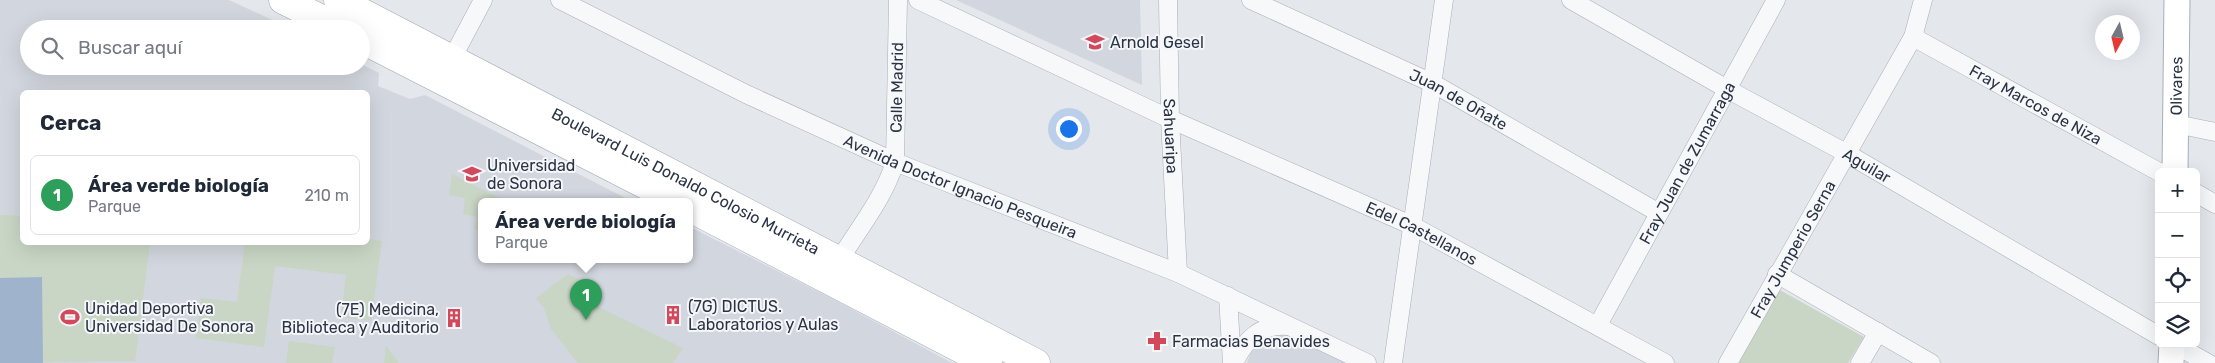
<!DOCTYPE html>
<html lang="es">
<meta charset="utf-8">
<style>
:root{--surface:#fff;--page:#f2f2f3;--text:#1f2937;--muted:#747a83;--line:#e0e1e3;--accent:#d1495b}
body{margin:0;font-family:Rubik,sans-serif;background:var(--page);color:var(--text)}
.controls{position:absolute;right:15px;bottom:15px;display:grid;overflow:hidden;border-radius:8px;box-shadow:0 5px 20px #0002}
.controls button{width:45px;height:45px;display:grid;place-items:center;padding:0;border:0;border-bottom:1px solid var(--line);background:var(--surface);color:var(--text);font:25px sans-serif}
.compass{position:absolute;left:2095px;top:15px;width:45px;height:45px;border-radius:50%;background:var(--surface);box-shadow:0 5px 20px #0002;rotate:188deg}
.you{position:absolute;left:1068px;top:128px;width:18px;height:18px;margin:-12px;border:4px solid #fff;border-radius:50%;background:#1a73e8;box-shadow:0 0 0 8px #1a73e833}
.badge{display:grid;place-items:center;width:32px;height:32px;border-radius:50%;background:var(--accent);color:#fff;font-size:16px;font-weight:700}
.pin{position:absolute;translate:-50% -41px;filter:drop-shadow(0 1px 2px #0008)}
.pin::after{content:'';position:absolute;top:26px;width:18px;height:15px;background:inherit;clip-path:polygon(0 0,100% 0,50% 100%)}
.popup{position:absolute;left:478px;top:198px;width:215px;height:65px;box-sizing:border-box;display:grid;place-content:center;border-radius:8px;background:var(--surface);filter:drop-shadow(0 1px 4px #0005);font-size:16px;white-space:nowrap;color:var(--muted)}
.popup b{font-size:19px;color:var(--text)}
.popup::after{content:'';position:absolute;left:50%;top:100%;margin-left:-10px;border:10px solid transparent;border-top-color:var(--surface)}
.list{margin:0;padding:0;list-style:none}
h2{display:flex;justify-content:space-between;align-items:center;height:65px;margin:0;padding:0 20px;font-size:21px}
h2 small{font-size:16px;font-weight:400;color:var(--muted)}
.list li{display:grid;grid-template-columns:32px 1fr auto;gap:15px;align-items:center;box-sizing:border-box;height:80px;margin:0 10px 10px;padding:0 10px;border:1px solid var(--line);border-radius:8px}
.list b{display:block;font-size:19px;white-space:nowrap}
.list p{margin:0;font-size:16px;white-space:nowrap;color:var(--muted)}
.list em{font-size:16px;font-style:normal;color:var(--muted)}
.icon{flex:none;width:28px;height:28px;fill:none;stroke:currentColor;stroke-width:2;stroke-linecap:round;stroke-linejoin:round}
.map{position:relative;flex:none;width:2215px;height:363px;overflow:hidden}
.search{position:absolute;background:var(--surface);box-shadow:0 5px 20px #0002;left:20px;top:20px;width:350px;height:55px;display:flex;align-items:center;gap:12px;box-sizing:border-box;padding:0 18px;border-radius:28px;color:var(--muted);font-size:19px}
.panel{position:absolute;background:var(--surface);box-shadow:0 5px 20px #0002;left:20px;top:90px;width:350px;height:155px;border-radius:8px}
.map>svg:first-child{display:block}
.built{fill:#d2d6de;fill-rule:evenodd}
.green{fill:#c9d6c5}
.water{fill:#9fb4cc}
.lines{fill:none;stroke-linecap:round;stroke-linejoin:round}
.street-casing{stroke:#a9aeb7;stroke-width:19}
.secondary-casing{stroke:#a9aeb7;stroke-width:27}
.primary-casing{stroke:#a3abb8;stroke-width:29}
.street{stroke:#f7f8fa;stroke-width:18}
.secondary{stroke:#fff;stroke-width:25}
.primary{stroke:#fff;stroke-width:28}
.labels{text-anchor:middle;stroke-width:4;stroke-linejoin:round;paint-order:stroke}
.poi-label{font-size:16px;fill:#2b3445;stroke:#f4f6f9;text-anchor:start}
.street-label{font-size:16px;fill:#2b3445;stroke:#f4f6f9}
</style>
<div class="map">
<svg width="2215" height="363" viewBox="0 0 2215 363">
<rect width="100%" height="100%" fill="#e4e7ec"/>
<g class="built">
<path d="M0,0H229L292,29H29V66H361V64L379,73L378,86L410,99L425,95L631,201H482V259H690V227L831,298L952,363H0ZM22,92H368V242H22Z"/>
<path d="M956,0H1140L1142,85Z"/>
<path d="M1285,334L1303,338L1354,363H1247L1254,344L1268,336Z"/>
</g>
<g class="green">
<path d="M452,174L505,201H482V231L475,230L477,217L463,214L465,198L449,195Z"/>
<path d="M0,215L22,216V242L150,243L135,361L0,363Z"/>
<path d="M368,239L382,241L371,321L341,317L346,275L275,266L264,347L196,338L201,298L237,302L245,243L368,242Z"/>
<path d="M568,274L582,281L576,296L683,348L673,363H578L551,329L544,308L536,298Z"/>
<path d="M1778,289L1864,337L1848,363H1736Z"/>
<path d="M289,341L335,347L332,363H286Z"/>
<path d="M386,346L399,363H384Z"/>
</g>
<path class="water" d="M42,277L43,363H0V278Z"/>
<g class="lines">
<g class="street-casing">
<g id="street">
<path id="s1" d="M560,0L746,94L895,162L1178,273L1367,363"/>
<path id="s2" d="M918,0L1170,119L1413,226L1665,363"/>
<path id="s3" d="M1168,0L1170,119L1178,273"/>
<path id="s4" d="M1251,0L1434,84L1659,213"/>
<path id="s5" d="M1571,0L1727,89L1846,153L2159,336"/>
<path id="s6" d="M1913,37L2159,172"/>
<path d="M447,68L483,0"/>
<path d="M2176,124L2215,132"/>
<path d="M2196,193L2215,204"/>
<path id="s7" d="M834,269C854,234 883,201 895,162L898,0"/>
<path d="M1777,274L1931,363"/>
<path d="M1228,296L1232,363"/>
<path id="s8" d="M1598,325L1776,0"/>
<path d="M2174,344L2208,363"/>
<path d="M1234,363C1245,340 1260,324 1287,326"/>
<path d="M1393,363L1444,0"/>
<path id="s9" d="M1728,363L1913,37L1923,0"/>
<path d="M1860,363L1878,332"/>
</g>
</g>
<g class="secondary-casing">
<g id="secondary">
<path id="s10" d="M2175,172L2177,0"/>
<path d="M2171,363L2172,344"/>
</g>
</g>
<g class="primary-casing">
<g id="primary">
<path d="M283,0L342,29"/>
<path id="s11" d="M338,0L1036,363"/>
<path d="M361,39L677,201"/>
<path d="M690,208L988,363"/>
</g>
</g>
<use href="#street" class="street"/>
<use href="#secondary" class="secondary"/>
<use href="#primary" class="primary"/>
</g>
<defs>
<g id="school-bare" transform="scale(1.5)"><path d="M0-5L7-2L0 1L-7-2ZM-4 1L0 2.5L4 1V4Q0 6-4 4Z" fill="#d1495b" stroke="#f4f6f9" stroke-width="2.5" paint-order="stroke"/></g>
<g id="university-bare" transform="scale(1.5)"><path d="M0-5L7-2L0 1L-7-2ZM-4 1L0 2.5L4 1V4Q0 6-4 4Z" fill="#d1495b" stroke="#f4f6f9" stroke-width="2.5" paint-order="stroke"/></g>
<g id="building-bare" transform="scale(1.5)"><path d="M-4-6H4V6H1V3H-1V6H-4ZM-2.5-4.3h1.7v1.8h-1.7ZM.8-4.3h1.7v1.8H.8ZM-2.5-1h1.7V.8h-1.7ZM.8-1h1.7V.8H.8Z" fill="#d1495b" stroke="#f4f6f9" stroke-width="2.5" paint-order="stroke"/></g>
<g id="stadium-bare" transform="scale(1.5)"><path d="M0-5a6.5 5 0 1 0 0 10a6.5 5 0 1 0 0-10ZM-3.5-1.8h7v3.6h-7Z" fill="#d1495b" stroke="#f4f6f9" stroke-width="2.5" paint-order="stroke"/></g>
<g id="pharmacy-bare" transform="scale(1.5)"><path d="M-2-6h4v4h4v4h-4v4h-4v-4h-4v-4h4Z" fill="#d1495b" stroke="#f4f6f9" stroke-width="2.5" paint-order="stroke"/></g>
</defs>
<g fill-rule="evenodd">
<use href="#school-bare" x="1095" y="42"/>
<use href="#university-bare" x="472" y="174"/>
<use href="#building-bare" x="673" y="315"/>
<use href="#stadium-bare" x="70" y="317"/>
<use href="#building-bare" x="454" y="318"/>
<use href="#pharmacy-bare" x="1157" y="341"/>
</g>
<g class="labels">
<g class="poi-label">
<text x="1110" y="48">Arnold Gesel</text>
<text x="487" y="171">Universidad<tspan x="487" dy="18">de Sonora</tspan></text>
<text x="688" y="312">(7G) DICTUS.<tspan x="688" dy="18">Laboratorios y Aulas</tspan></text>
<text x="85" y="314">Unidad Deportiva<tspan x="85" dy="18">Universidad De Sonora</tspan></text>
<text x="439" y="315" text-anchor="end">(7E) Medicina,<tspan x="439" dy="18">Biblioteca y Auditorio</tspan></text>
<text x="1172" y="347">Farmacias Benavides</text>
</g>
<g class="street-label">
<text dy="6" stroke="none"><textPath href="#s10" startOffset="86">Olivares</textPath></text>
<text dy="6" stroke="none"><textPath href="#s7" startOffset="198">Calle Madrid</textPath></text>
<text dy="6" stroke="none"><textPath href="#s4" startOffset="230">Juan de Oñate</textPath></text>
<text dy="6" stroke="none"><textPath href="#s6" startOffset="140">Fray Marcos de Niza</textPath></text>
<text dy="6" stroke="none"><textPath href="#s3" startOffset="136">Sahuaripa</textPath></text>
<text dy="6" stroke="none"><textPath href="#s8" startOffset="185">Fray Juan de Zumarraga</textPath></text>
<text dy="6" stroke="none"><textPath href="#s5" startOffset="339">Aguilar</textPath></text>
<text dy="6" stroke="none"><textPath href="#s11" startOffset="392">Boulevard Luis Donaldo Colosio Murrieta</textPath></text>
<text dy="6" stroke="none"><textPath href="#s1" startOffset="442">Avenida Doctor Ignacio Pesqueira</textPath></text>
<text dy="6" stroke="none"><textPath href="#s2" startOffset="555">Edel Castellanos</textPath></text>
<text dy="6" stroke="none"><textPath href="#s9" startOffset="131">Fray Jumperio Serna</textPath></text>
</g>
</g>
</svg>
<div class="controls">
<button>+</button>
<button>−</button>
<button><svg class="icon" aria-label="locate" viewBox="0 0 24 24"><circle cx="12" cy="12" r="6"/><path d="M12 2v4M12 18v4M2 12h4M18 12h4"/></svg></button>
<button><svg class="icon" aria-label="layers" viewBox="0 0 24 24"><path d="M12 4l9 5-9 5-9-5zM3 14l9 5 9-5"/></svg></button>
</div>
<svg class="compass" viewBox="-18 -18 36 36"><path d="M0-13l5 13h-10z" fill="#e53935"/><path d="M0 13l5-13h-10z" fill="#747a83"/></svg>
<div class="you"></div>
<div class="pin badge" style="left:586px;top:320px;background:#2e9e5b">1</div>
<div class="popup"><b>Área verde biología</b>Parque</div>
<div class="search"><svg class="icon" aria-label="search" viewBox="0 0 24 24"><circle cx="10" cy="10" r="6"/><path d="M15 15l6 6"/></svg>Buscar aquí</div>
<section class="panel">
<h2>Cerca<small></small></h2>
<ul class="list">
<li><span class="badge" style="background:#2e9e5b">1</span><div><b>Área verde biología</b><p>Parque</p></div><em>210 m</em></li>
</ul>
</section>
</div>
